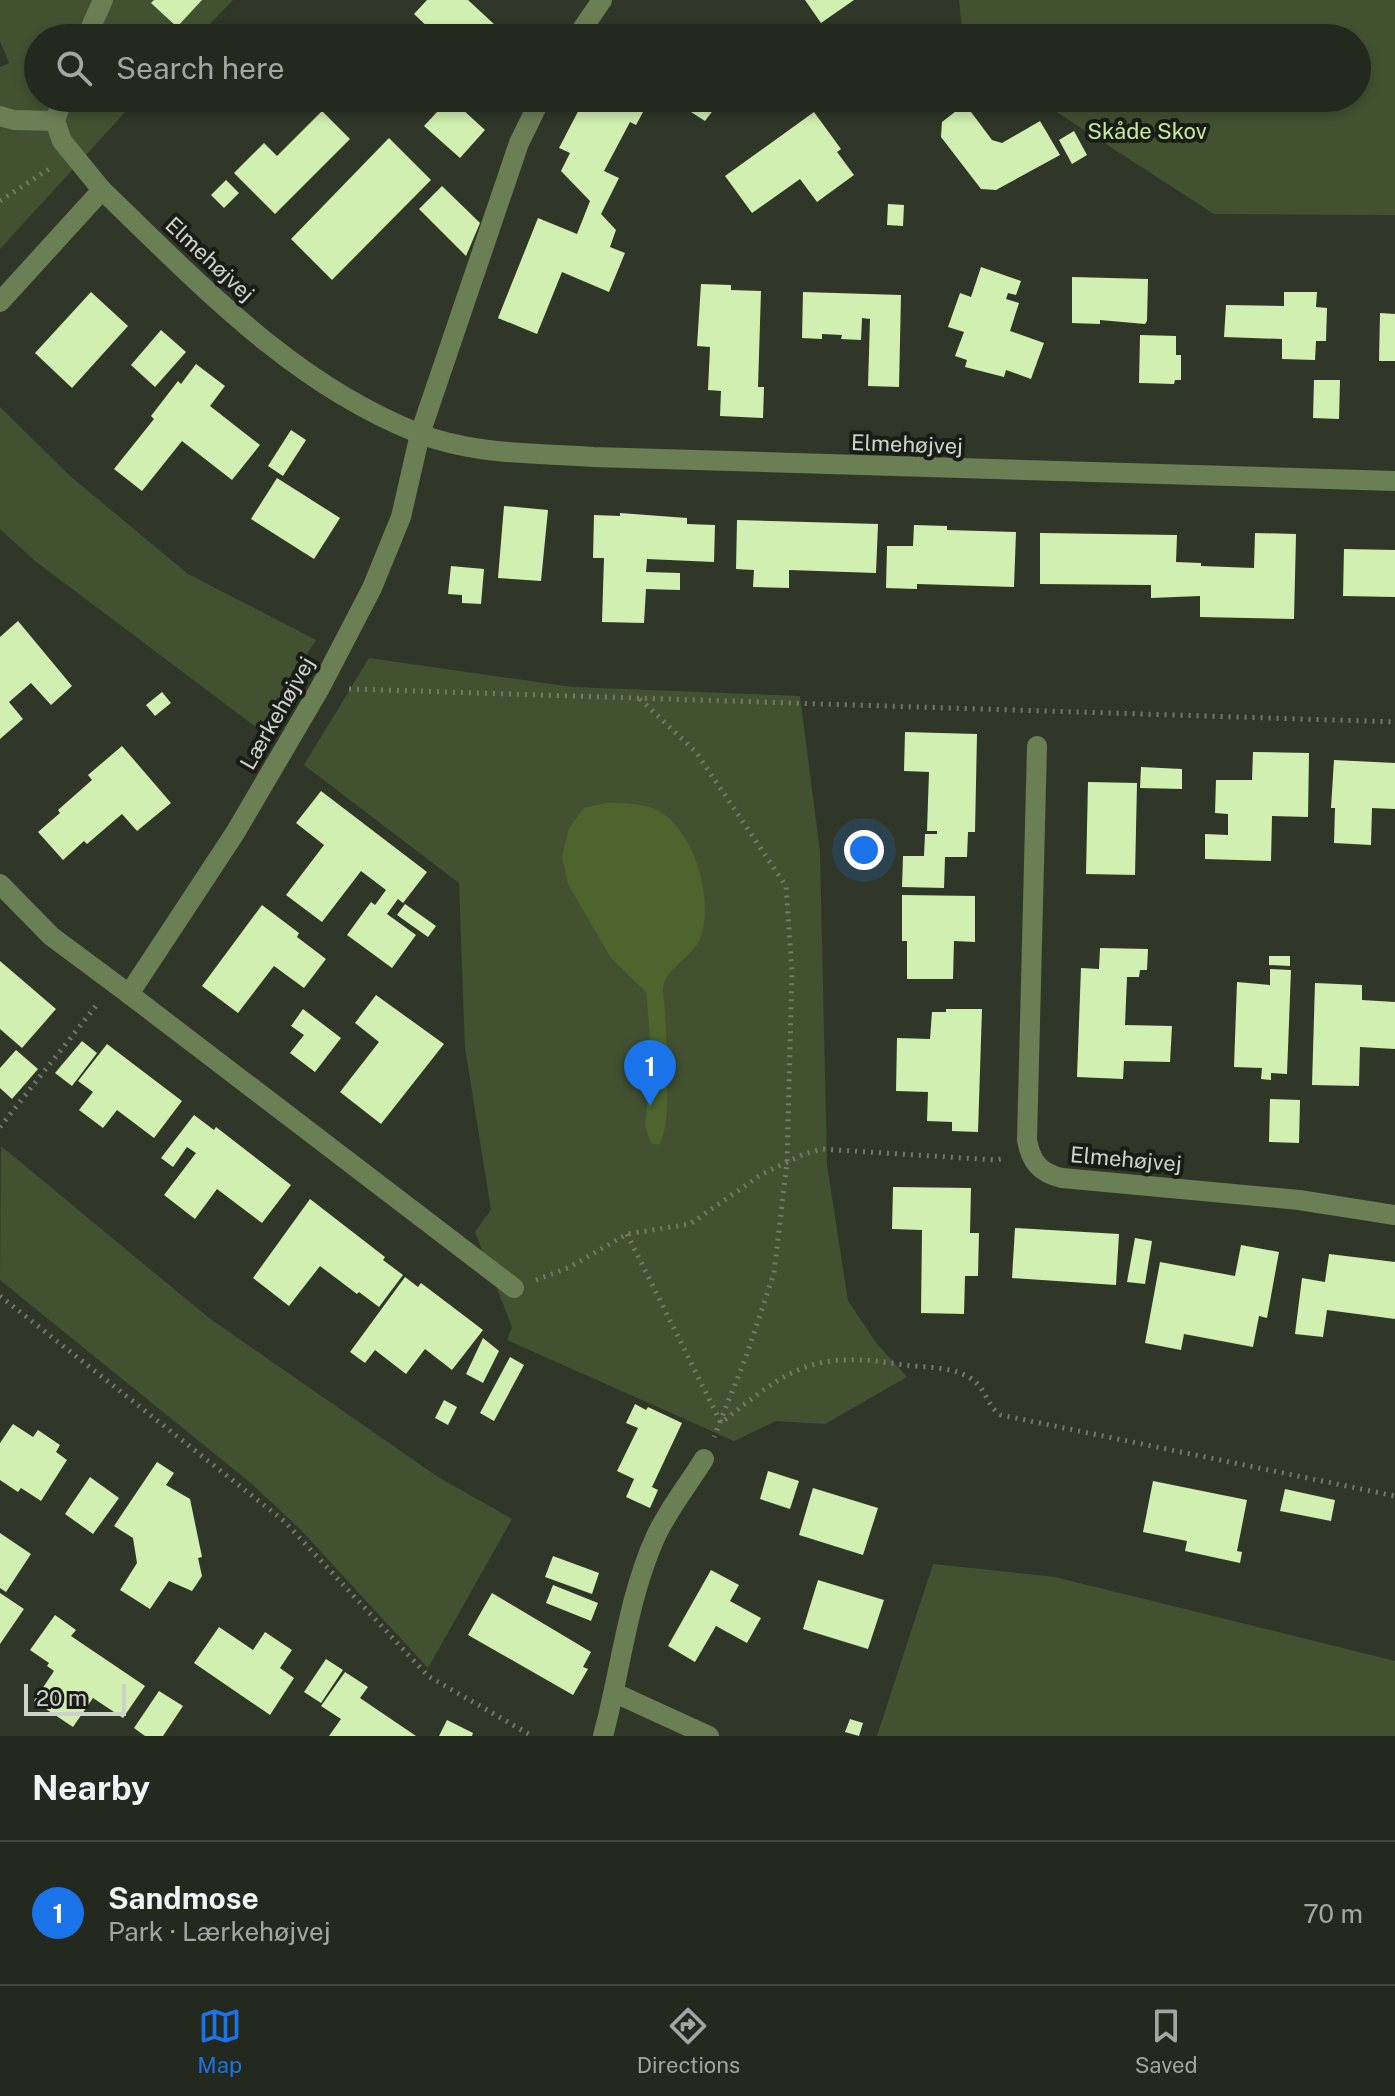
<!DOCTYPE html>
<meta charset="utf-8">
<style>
:root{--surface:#24291f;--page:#30352c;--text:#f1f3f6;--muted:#a3a6a4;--line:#41453d;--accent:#1a73e8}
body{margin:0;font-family:"Public Sans",sans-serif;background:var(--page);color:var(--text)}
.scale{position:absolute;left:24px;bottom:20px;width:102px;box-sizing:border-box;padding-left:8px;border:4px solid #ced3ca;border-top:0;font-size:22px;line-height:28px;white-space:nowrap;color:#ced3ca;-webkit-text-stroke:6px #1a1d17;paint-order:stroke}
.you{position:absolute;left:864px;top:850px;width:28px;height:28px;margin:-20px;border:6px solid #fff;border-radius:50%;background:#1a73e8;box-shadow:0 0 0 12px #1a73e833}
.badge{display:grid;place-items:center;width:52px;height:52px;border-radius:50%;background:var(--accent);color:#fff;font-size:26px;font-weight:700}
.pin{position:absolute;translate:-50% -66px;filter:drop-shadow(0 2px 4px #0008)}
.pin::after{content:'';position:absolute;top:42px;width:28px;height:24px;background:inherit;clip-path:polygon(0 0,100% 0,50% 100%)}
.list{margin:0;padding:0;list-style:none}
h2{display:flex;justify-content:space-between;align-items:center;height:104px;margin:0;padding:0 32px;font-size:34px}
h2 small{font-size:26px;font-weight:400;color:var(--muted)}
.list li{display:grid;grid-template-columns:52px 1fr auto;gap:24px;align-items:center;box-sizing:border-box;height:144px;padding:0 32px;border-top:2px solid var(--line)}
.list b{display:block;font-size:30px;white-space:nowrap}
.list p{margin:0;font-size:26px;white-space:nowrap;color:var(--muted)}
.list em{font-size:26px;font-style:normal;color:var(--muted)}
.icon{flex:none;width:44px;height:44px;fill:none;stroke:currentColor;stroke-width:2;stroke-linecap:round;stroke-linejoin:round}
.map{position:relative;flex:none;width:1395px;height:1736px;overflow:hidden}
.search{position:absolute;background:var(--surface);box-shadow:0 4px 12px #0003;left:24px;right:24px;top:24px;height:88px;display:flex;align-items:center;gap:20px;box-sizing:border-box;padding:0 28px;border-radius:44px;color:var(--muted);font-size:30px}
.sheet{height:248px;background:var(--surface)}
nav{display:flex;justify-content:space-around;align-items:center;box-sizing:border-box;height:112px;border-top:2px solid var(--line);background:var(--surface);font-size:22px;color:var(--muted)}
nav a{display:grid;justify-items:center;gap:4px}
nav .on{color:var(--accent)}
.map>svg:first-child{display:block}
.green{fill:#425231}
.water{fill:#4d652d}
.building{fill:#d1efb1}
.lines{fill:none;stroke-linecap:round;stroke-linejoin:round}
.path{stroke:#73796d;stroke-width:5;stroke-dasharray:2 6;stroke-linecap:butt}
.minor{stroke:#6b7f55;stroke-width:20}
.labels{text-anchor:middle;stroke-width:8;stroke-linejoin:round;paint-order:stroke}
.park-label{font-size:22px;fill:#c6ed99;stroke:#1a1d17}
.street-label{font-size:22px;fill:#ced3ca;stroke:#1a1d17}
</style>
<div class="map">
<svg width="1395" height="1736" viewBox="0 0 1395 1736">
<rect width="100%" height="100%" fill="#303729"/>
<g class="green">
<path d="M0,0H233L196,38H38V98H138L0,249V67L9,63L0,41Z"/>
<path d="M959,0H1395V215L1214,214L1035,98H1357V38H963Z"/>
<path d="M0,407L70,476L188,574L316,640L260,730L35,561L0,529Z"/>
<path d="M369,658L572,687L800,696L820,852L827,1165L848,1301L877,1344L907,1377L825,1424L776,1421L734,1441L507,1340L512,1327L475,1232L491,1210L465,1048L459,883L304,765Z"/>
<path d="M1,1146L209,1318L438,1477L512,1519L428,1668L300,1529L252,1484L0,1280Z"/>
<path d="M933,1564L1055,1577L1395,1661V1736H877Z"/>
</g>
<path class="water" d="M606,803C622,803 639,803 655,809C694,827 715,900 700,939C692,957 666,968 663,987C662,995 665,1004 665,1012C666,1038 673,1126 659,1145L651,1143L645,1126L652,1057L646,992L611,958L568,884L562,857L569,828L584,808Z"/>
<g class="building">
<path d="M154,0H202L177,27L151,3Z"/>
<path d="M427,0H468L509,38H426L432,31L414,14Z"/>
<path d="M805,0H854L821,23Z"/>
<path d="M450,98L485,130L460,158L424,126Z"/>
<path d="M585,98H644L649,101L636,125L630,122L604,171L619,178L601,214L616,230L610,247L625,253L609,292L562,272L537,334L498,318L538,218L577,234L590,201L561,171L570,153L559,148Z"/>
<path d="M700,99L714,109L705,121L691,112Z"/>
<path d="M965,104L992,140L1002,143L1040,121L1060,155L996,190L981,189L941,137L942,122Z"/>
<path d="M322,111L350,139L275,214L234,173L264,143L277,156Z"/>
<path d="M814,112L841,149L837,152L854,175L817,202L800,179L752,213L725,176Z"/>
<path d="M1074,131L1087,155L1072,164L1059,140Z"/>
<path d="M389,138L431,180L332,280L291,239Z"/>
<path d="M226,180L239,193L224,208L211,195Z"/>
<path d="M442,186L480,223L466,256L419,209Z"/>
<path d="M888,204L904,205L903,226L887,225Z"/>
<path d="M981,267L1021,281L1016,295L1008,293L1006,299L1019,303L1010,331L1044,343L1031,379L1006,370L1004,377L965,367L967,360L955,356L964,332L948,327L960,293L971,297Z"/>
<path d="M1072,277L1148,279L1147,321L1145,324L1100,320V324L1072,323Z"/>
<path d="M701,284L731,285V290L761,291L758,387H764L763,418L720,416L721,391L708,390L710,347L697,346Z"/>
<path d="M91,292L128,326L72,388L35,353Z"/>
<path d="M803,292L901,295L899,387L868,386L870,319L862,318L861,340L841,339L842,335L822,334V339L802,338Z"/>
<path d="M1284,292H1317L1316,307L1327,308L1326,341H1316L1315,360L1282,359V339L1224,337L1226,305L1284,306Z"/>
<path d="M1380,313L1395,314V361H1379Z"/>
<path d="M161,330L186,352L155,387L131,365Z"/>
<path d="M1140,335L1176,336V355H1181V380H1175L1174,384L1139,383Z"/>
<path d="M196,364L225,386L210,406L260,445L232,480L182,441L142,491L114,469L154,419L151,416L178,381L181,384Z"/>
<path d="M1314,380H1340L1339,419L1313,418Z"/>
<path d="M291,430L306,440L283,476L268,466Z"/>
<path d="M277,478L340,518L314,559L251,519Z"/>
<path d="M504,506L548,510L541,581L498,578Z"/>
<path d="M620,513L687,518V524L715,525L714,562L647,559L646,572L680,573V590L646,589L644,623L602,622L604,558H593L594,515L620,516Z"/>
<path d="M737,520L878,524L876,573L789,570V588L753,587L754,570L736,569Z"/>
<path d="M914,525L947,526V530L1016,532L1014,587L917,584V589L886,588L887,546H913Z"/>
<path d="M1040,533L1177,535L1176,562L1201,563V566L1254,568L1255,533L1296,534L1294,619L1200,617V596L1151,598V585L1040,584Z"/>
<path d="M1344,549L1395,550V597L1343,596Z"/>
<path d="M451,566L484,569L481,604L462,603V595L448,594Z"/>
<path d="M18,621L72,686L51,705L31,683L9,702L23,719L0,739V637Z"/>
<path d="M162,692L171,703L155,716L146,705Z"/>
<path d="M905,732L977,734L975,832H968L967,857H945L944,888L902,887L903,856H924L925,834H937V831H927L929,772L904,771Z"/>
<path d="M122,746L171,803L137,831L122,814L87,844L84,841L63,860L38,832L60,813L58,810L92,780L88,775Z"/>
<path d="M1253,752L1309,753L1308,817L1272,816L1271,861L1205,859V834L1228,835V814L1215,813L1216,780H1252Z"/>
<path d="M1334,760L1395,763V809L1372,808L1371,845L1334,843L1335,808H1331Z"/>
<path d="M1141,767L1182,769V789L1140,788Z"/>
<path d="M1088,782L1137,783L1135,875L1086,874Z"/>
<path d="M321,791L427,872L403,903L398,899L387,914L416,935L392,968L347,935L371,902L375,905L386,890L361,871L322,922L286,895L324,845L296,823Z"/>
<path d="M902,895L975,896V942L954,941L953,979H907V941H902Z"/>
<path d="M405,904L436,926L428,937L397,915Z"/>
<path d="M262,905L299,933L297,937L326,959L304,988L274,966L238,1013L202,986Z"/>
<path d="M1100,948L1148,949L1147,970H1140L1139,977H1127L1125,1025L1172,1026L1170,1062L1124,1061L1123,1079L1077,1077L1081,968L1099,969Z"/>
<path d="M1269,956H1290V966L1269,965Z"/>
<path d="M0,961L56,1009L22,1048L0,1029Z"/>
<path d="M1270,969L1291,970L1287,1074L1271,1073V1080L1261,1079L1262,1068L1234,1067L1237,982L1270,985Z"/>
<path d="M1315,983L1362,985V1000L1395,1002V1049L1360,1047L1359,1086L1312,1085Z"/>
<path d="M376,995L444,1044L381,1124L340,1092L379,1042L355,1023Z"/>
<path d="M303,1009L341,1038L315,1072L290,1053L304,1035L291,1026Z"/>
<path d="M946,1009H982L978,1132L952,1131V1122L927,1121L928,1092L896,1091L897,1038L930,1039L932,1012H946Z"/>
<path d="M82,1041L97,1053L72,1086L55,1073Z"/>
<path d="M107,1044L182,1101L154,1138L117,1110L103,1128L79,1110L93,1092L78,1081Z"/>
<path d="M16,1050L38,1069L12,1099L0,1088V1068Z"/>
<path d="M1270,1099L1300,1100L1299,1143L1269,1142Z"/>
<path d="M194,1115L214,1130L216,1127L291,1185L262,1223L217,1189L195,1219L164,1195L196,1153L187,1147L173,1167L161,1158Z"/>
<path d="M893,1187L971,1188L970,1233H979L978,1276H965L964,1314L921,1313L922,1230L892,1229Z"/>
<path d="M310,1199L385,1257L383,1260L403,1275L379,1307L359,1292L357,1294L320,1266L289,1306L253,1278Z"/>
<path d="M1015,1228L1119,1234L1116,1285L1012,1278Z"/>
<path d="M1135,1238L1152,1241L1145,1284L1127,1282Z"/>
<path d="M1241,1245L1279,1252L1267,1318L1259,1316L1253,1347L1184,1334L1181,1350L1145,1343L1160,1262L1235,1276Z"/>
<path d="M1329,1254L1395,1262V1319L1327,1310L1323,1337L1295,1334L1302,1278L1325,1282Z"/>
<path d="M405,1277L418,1287L421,1283L483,1330L452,1370L425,1349L406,1374L375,1350L365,1363L350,1352Z"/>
<path d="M483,1338L499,1351L483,1383L466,1374Z"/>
<path d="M510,1357L524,1365L494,1421L480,1413Z"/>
<path d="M444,1400L457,1407L448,1425L435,1418Z"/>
<path d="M635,1404L646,1410L648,1407L682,1423L652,1487L658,1490L650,1508L626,1497L634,1479L617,1471L638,1428L626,1423Z"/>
<path d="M13,1424L33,1437L38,1430L60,1445L56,1452L67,1460L41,1501L21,1488L18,1492L0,1480V1443Z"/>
<path d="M157,1462L174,1473L166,1485L190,1499L202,1557L198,1558L202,1576L192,1591L169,1581L150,1609L120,1590L137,1563L133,1538L114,1526Z"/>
<path d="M768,1471L799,1481L790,1509L760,1499Z"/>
<path d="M90,1477L119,1498L93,1534L65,1514Z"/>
<path d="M1153,1481L1247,1500L1237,1551L1242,1552L1240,1563L1185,1551L1187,1541L1143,1532Z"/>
<path d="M813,1488L878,1508L863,1555L799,1535Z"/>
<path d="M1285,1489L1335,1500L1331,1521L1280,1511Z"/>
<path d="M0,1533L31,1554L6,1592L0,1588Z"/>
<path d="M553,1556L599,1573L592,1594L545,1577Z"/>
<path d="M711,1570L739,1585L730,1601L761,1618L747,1643L716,1626L695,1662L668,1646Z"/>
<path d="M818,1580L884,1600L868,1649L803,1629Z"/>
<path d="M553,1585L598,1603L591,1621L546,1603Z"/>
<path d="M0,1593L24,1609L0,1644Z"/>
<path d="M492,1593L591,1652L583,1667L588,1669L573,1695L468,1635Z"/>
<path d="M55,1615L76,1630L71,1636L145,1686L123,1718L93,1698L73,1727L34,1701L54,1671L47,1666L49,1663L30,1650Z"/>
<path d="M219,1627L253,1650L265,1632L292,1650L280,1668L294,1678L270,1715L194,1663Z"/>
<path d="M326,1659L343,1670L321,1703L304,1692Z"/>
<path d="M345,1672L368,1687L360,1698L416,1736H329L341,1719L321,1706Z"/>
<path d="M159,1691L183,1706L163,1736H145L134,1728Z"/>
<path d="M850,1719L863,1723L859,1736L845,1732Z"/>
<path d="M447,1720L473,1733L472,1736H439Z"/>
</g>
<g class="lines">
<g class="path">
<path d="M0,201L52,167"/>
<path d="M349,689L1395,722"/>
<path d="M640,699L696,752L786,886L792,971L787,1162L774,1273L746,1357L714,1437"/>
<path d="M0,1127L99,1002"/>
<path d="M627,1234L721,1423C791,1367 812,1350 905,1365C922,1367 943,1367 960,1373C989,1384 983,1404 1001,1415L1395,1496"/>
<path d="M536,1280L570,1267L627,1234L690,1224L762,1174L802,1155L821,1149L996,1160L1005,1158"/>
<path d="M0,1296L284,1521L428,1676L532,1736"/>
</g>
<g class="minor">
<path d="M86,38L103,0"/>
<path d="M576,38L602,0"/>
<path d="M63,98L55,121L62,141L102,190"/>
<path d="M0,116L14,120L55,121"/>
<path d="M0,302L102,190C198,282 291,383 418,433C472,455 536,453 593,457L1395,481"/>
<path d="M1037,746L1027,1140C1031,1162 1040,1173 1062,1178L1299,1200L1395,1215"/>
<path d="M0,884L51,936L129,994"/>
<path d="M514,1288L129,994L235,833L320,688L372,588L401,517L420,434L519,143L541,98"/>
<path d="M615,1693L709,1736"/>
<path d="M603,1736C621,1670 627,1601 655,1538C667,1511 688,1485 704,1459"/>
</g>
</g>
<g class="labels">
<g class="park-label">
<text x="1147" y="139">Skåde Skov</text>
</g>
<g class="street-label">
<text transform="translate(210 259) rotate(43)" y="8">Elmehøjvej</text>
<text transform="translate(907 444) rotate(2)" y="8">Elmehøjvej</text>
<text transform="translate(277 713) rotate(-60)" y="8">Lærkehøjvej</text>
<text transform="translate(1126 1159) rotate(5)" y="8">Elmehøjvej</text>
</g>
</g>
</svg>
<div class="scale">20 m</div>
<div class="you"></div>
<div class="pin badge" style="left:650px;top:1106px">1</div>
<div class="search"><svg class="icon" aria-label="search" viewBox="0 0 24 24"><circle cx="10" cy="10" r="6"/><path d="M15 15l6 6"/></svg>Search here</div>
</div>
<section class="sheet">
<h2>Nearby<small></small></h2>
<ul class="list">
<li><span class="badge">1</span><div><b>Sandmose</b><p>Park · Lærkehøjvej</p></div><em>70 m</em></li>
</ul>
</section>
<nav>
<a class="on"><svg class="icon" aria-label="map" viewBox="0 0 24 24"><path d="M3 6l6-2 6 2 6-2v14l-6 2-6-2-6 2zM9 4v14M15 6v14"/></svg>Map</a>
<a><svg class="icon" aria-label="directions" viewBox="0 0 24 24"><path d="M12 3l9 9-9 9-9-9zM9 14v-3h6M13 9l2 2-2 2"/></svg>Directions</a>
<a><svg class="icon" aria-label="saved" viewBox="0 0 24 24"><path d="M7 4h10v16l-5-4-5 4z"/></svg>Saved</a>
</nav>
